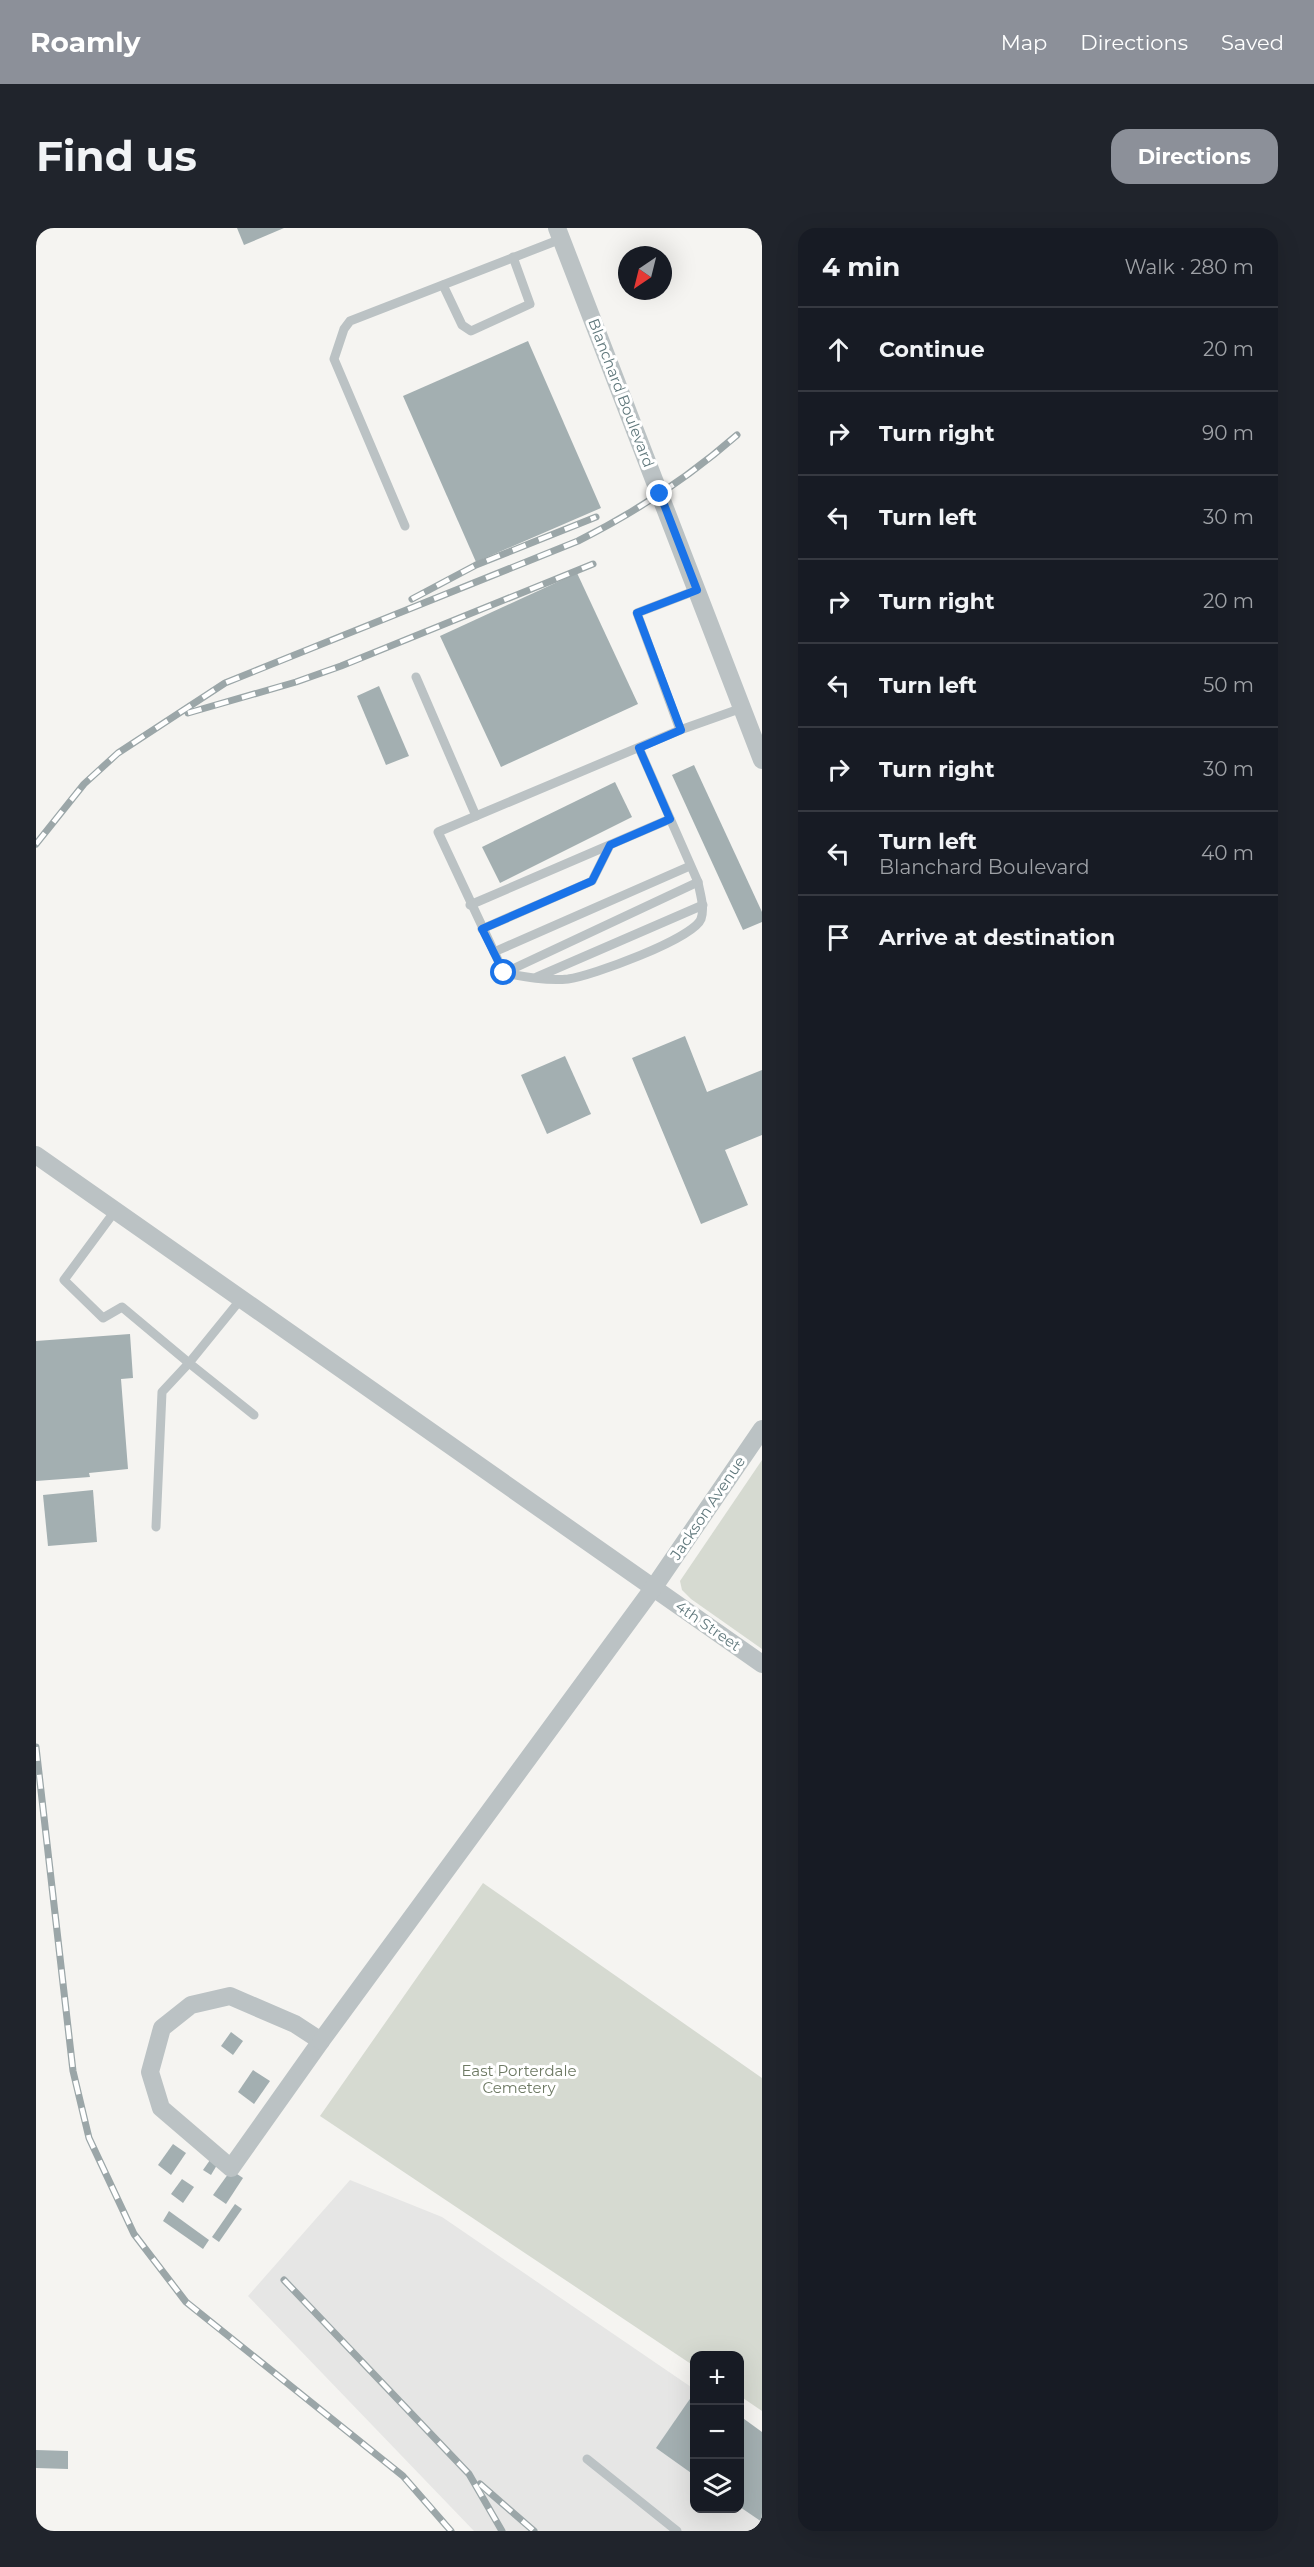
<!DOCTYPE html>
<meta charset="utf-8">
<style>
:root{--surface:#171b24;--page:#20242c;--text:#f1f3f6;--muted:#9ea1a6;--line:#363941;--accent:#8c9099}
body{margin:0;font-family:Montserrat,sans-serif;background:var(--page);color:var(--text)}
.controls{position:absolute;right:18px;bottom:18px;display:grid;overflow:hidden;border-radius:12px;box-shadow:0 6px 24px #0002}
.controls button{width:54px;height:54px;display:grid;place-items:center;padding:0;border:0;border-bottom:2px solid var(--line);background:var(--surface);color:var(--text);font:30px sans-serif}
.compass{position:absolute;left:582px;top:18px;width:54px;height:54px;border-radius:50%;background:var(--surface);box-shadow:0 6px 24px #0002;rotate:215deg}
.stop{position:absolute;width:18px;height:18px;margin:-14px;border:4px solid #1a73e8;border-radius:50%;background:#fff}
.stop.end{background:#1a73e8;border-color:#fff;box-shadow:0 2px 6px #0008}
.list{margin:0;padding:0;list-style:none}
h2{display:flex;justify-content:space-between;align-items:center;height:78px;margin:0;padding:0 24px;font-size:26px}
h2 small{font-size:20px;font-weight:400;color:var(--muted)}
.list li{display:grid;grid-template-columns:39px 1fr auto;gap:18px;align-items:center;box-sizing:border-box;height:84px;padding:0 24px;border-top:2px solid var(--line)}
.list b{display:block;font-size:22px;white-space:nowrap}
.list p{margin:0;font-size:20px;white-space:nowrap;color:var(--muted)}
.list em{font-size:20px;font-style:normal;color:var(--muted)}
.icon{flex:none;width:33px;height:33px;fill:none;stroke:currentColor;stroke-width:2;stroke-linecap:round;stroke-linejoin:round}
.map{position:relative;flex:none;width:726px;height:2303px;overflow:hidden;border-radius:18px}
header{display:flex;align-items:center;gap:36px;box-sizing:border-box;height:84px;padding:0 30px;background:var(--accent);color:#fff}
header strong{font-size:28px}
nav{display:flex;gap:33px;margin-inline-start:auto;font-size:21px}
.intro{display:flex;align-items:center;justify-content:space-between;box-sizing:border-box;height:144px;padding:0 36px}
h1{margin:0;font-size:42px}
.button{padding:15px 27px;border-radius:18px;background:var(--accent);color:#fff;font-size:21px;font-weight:700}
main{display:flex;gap:36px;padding:0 36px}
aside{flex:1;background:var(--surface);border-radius:18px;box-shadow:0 6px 24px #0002}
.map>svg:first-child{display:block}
.built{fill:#e6e6e5}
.green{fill:#d6dad1}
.building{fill:#a3afb1}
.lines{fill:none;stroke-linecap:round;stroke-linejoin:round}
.lane{stroke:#bbc2c4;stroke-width:9}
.street{stroke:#bbc2c4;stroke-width:18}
.rail-casing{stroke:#9ba6a8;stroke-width:7}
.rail{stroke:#fff;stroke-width:4.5;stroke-dasharray:14;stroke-linecap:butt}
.route{stroke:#1a73e8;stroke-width:8}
.labels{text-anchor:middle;stroke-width:6;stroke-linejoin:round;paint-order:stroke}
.street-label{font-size:15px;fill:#60787c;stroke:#fff}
.park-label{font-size:15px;fill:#6d7963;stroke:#fff}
</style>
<header>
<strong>Roamly</strong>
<nav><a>Map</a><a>Directions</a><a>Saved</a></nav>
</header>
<div class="intro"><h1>Find us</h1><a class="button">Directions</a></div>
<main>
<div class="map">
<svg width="726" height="2303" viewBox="0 0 726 2303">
<rect width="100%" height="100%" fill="#f5f4f1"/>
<path class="built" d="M314,1952L406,1989L658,2161V2280H704V2191L726,2207V2303H438L212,2068Z"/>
<g class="green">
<path d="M726,1232V1421L655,1371L646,1362L644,1353Z"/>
<path d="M447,1655L726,1850V2183L704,2168V2128H658V2138L284,1888Z"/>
</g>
<g class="building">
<path d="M201,0H248L208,17Z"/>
<path d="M492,113L565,280L440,334L367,168Z"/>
<path d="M541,345L602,476L465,539L404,408Z"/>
<path d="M343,458L373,528L350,537L321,468Z"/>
<path d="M658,537L726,684V694L707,702L636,547Z"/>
<path d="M579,554L596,589L464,655L446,619Z"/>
<path d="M649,808L671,864L726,842V907L689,922L712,977L665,996L596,830Z"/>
<path d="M529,828L555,886L511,906L485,847Z"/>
<path d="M94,1106L97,1150L85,1151L92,1241L53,1245L54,1249L0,1253V1113Z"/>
<path d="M57,1262L61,1314L12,1318L7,1267Z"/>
<path d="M195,1804L207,1813L197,1827L185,1818Z"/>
<path d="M217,1842L234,1853L218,1876L202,1864Z"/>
<path d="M137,1916L150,1925L135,1947L122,1937Z"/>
<path d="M174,1932L181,1937L175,1947L167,1942Z"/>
<path d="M195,1942L207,1950L190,1976L177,1967Z"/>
<path d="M146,1951L158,1959L147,1975L135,1966Z"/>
<path d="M199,1976L206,1981L183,2014L176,2009Z"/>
<path d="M133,1983L173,2012L167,2021L127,1993Z"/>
<path d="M658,2165V2247L620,2220Z"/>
<path d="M704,2188L726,2204V2294L704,2279Z"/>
<path d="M0,2222L32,2223V2241L0,2240Z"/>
</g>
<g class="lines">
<g class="lane">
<path d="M407,57L426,97L435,103L494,76L477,29"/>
<path d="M369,298L298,131L308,101L314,93L525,11"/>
<path d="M661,362L601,385L644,502L706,480"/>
<path d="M380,449L440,588"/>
<path d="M603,520L662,654C664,666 669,679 665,691C657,711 555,748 532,751C511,753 489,749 468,745L402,604L644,502"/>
<path d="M434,677L634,591"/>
<path d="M446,701L556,653L574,617"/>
<path d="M458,724L654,638"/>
<path d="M468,745L662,654"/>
<path d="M501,749L667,677"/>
<path d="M79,983L28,1052L67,1090L86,1079L153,1135L126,1164L120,1299"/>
<path d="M205,1071L153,1135L218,1187"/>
<path d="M551,2231L641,2303"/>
</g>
<g class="street">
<path d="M521,0L726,532"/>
<path d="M0,927L726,1436"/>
<path d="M194,1768L259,1796L285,1813L195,1940L125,1880L114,1844L126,1800L155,1777Z"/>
<path d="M285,1813L618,1359L726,1201"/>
</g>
<g class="rail-casing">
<g id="rail">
<path d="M376,371L440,337L560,289"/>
<path d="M152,485L260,454L305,438L557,336"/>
<path d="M0,616L48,556L82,525L189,455L542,313C600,284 653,249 701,207"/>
<path d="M0,1519L37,1843L53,1910L98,2006L150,2074L367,2248L415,2303"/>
<path d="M248,2052L433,2246L466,2303"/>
<path d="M444,2256L498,2303"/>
</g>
</g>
<use href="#rail" class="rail"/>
</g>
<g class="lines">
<path class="route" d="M468,745L446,701L556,653L574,617L634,591L603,520L645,502L601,385L661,362L624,266"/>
</g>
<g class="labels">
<g class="street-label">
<text transform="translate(585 165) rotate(69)" y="5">Blanchard Boulevard</text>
<text transform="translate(672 1280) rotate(-56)" y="5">Jackson Avenue</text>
<text transform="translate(672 1398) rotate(35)" y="5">4th Street</text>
</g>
<g class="park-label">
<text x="483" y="1848">East Porterdale<tspan x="483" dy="17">Cemetery</tspan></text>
</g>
</g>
</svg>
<div class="controls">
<button>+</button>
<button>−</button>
<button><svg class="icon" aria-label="layers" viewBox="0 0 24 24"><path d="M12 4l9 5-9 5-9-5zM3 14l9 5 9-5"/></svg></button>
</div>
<svg class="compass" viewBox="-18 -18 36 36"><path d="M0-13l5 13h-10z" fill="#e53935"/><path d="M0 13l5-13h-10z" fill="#9ea1a6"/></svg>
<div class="stop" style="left:468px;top:745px"></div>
<div class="stop end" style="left:624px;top:266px"></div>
</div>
<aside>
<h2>4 min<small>Walk · 280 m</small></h2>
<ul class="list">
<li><svg class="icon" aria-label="ahead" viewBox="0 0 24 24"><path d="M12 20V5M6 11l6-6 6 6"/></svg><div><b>Continue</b></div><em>20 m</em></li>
<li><svg class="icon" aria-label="right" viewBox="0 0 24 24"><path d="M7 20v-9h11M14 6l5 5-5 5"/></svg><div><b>Turn right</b></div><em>90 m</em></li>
<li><svg class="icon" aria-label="left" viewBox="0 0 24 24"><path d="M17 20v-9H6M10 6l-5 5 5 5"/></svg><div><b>Turn left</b></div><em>30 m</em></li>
<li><svg class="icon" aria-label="right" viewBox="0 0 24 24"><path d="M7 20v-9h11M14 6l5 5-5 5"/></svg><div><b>Turn right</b></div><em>20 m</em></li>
<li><svg class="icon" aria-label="left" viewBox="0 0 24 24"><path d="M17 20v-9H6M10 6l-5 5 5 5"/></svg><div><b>Turn left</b></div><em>50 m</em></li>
<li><svg class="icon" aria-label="right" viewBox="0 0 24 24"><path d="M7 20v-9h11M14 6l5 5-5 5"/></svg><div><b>Turn right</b></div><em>30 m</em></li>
<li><svg class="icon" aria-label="left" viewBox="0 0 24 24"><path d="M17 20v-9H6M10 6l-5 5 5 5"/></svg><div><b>Turn left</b><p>Blanchard Boulevard</p></div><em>40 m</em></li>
<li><svg class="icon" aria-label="arrive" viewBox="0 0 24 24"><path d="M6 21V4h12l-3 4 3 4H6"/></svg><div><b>Arrive at destination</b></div></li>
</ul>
</aside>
</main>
